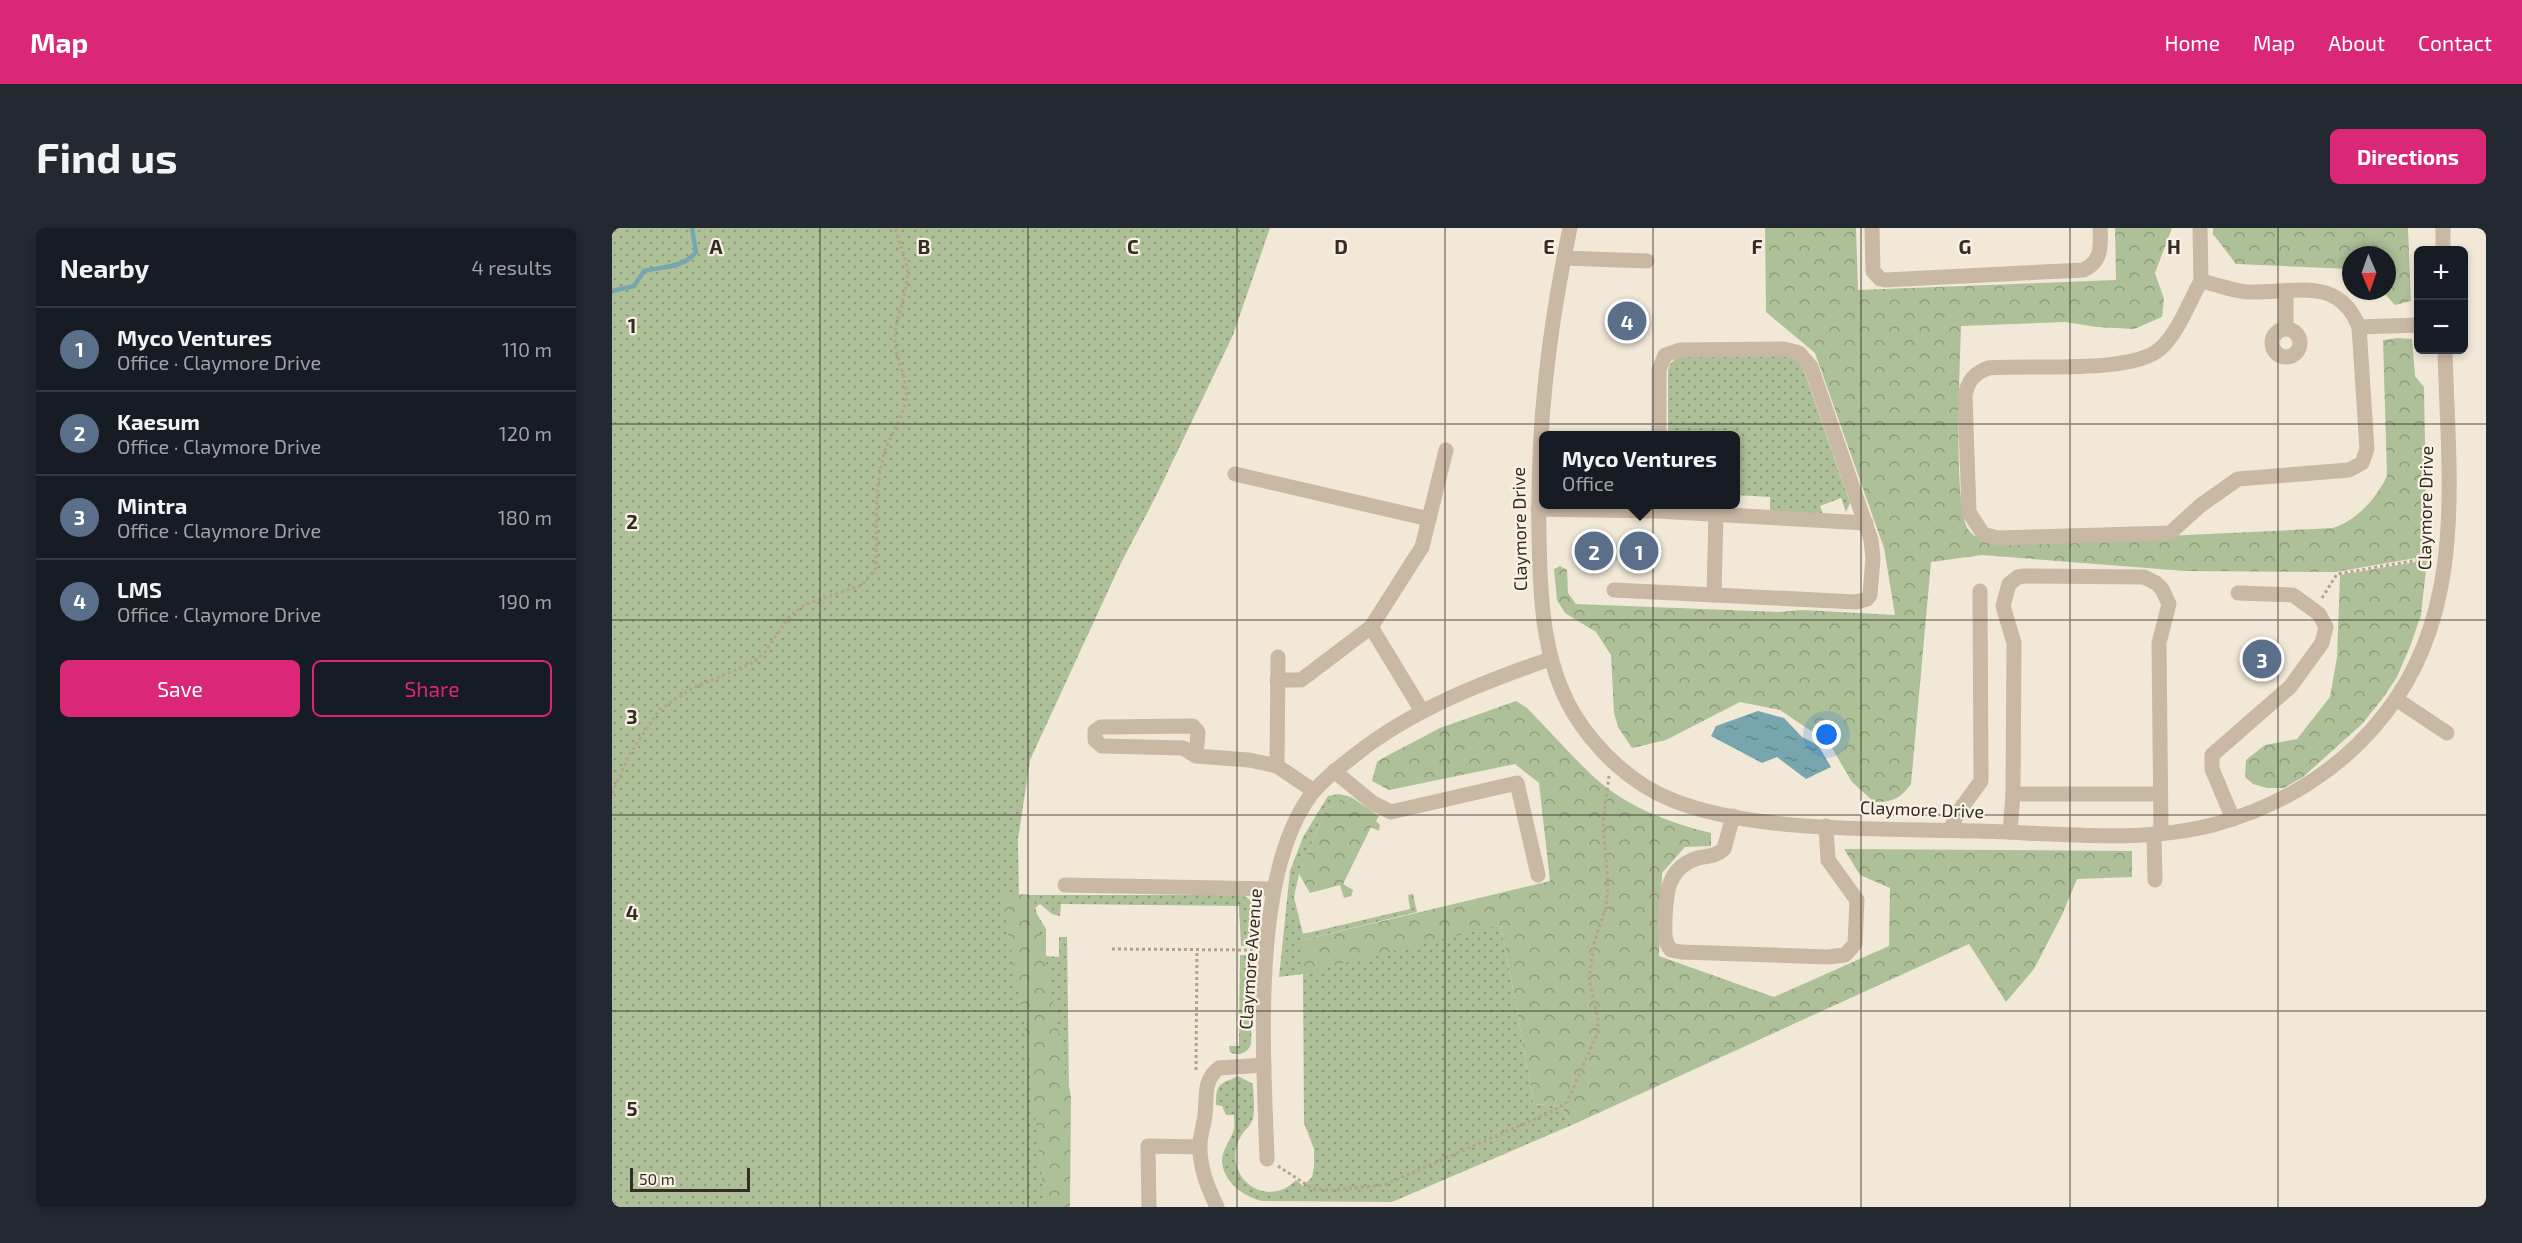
<!DOCTYPE html>
<meta charset="utf-8">
<style>
:root{--surface:#171b24;--page:#242831;--text:#f1f3f6;--muted:#9ea1a6;--line:#363941;--accent:#db2777}
body{margin:0;font-family:"Exo 2",sans-serif;background:var(--page);color:var(--text)}
.controls{position:absolute;right:18px;top:18px;display:grid;overflow:hidden;border-radius:9px;box-shadow:0 3px 9px #0003}
.controls button{width:54px;height:54px;display:grid;place-items:center;padding:0;border:0;border-bottom:2px solid var(--line);background:var(--surface);color:var(--text);font:30px sans-serif}
.compass{position:absolute;left:1730px;top:18px;width:54px;height:54px;border-radius:50%;background:var(--surface);box-shadow:0 3px 9px #0003;rotate:178deg}
.scale{position:absolute;left:18px;bottom:15px;width:120px;box-sizing:border-box;padding-left:6px;border:3px solid #342c26;border-top:0;font-size:16px;line-height:21px;white-space:nowrap;color:#342c26;-webkit-text-stroke:4px #f9f1e4;paint-order:stroke}
.you{position:absolute;left:1215px;top:507px;width:21px;height:21px;margin:-15px;border:4px solid #fff;border-radius:50%;background:#1a73e8;box-shadow:0 0 0 9px #1a73e833}
.badge{display:grid;place-items:center;width:39px;height:39px;border-radius:50%;background:var(--accent);color:#fff;font-size:20px;font-weight:700}
.pin{position:absolute;translate:-50% -50%;border:3px solid #fff;box-shadow:0 2px 6px #0006}
.popup{position:absolute;left:927px;top:203px;width:201px;height:78px;box-sizing:border-box;display:grid;place-content:center;border-radius:9px;background:var(--surface);filter:drop-shadow(0 2px 4px #0005);font-size:20px;white-space:nowrap;color:var(--muted)}
.popup b{font-size:22px;color:var(--text)}
.popup::after{content:'';position:absolute;left:50%;top:100%;margin-left:-12px;border:12px solid transparent;border-top-color:var(--surface)}
.list{margin:0;padding:0;list-style:none}
h2{display:flex;justify-content:space-between;align-items:center;height:78px;margin:0;padding:0 24px;font-size:26px}
h2 small{font-size:20px;font-weight:400;color:var(--muted)}
.list li{display:grid;grid-template-columns:39px 1fr auto;gap:18px;align-items:center;box-sizing:border-box;height:84px;padding:0 24px;border-top:2px solid var(--line)}
.list b{display:block;font-size:22px;white-space:nowrap}
.list p{margin:0;font-size:20px;white-space:nowrap;color:var(--muted)}
.list em{font-size:20px;font-style:normal;color:var(--muted)}
.actions{display:flex;gap:12px;padding:18px 24px}
.actions a{flex:1;padding:14px 0;border:2px solid var(--accent);border-radius:9px;text-align:center;font-size:21px;color:var(--accent)}
.actions .main{background:var(--accent);color:#fff}
.map{position:relative;flex:none;width:1874px;height:979px;overflow:hidden;border-radius:9px}
header{display:flex;align-items:center;gap:36px;box-sizing:border-box;height:84px;padding:0 30px;background:var(--accent);color:#fff}
header strong{font-size:28px}
nav{display:flex;gap:33px;margin-inline-start:auto;font-size:21px}
.intro{display:flex;align-items:center;justify-content:space-between;box-sizing:border-box;height:144px;padding:0 36px}
h1{margin:0;font-size:42px}
.button{padding:15px 27px;border-radius:9px;background:var(--accent);color:#fff;font-size:21px;font-weight:700}
main{display:flex;gap:36px;padding:0 36px}
aside{flex:1;background:var(--surface);border-radius:9px;box-shadow:0 3px 9px #0003}
.map>svg:first-child{display:block}
.grass{fill:url(#grass-dots)}
.forest{fill:url(#forest-crowns)}
.water{fill:url(#water-ripples)}
.lines{fill:none;stroke-linecap:round;stroke-linejoin:round}
.stream{stroke:#77a6ae;stroke-width:4.5}
.path{stroke:#b4a38e;stroke-width:3;stroke-dasharray:3 3;stroke-linecap:butt}
.minor{stroke:#c9b8a4;stroke-width:15}
.grid{fill:none;stroke:#342c26;stroke-width:1.5;stroke-opacity:0.55}
.labels{text-anchor:middle;stroke-width:4.5;stroke-linejoin:round;paint-order:stroke}
.street-label{font-size:18px;fill:#342c26;stroke:#f9f1e4}
.grid-label{font-size:20px;text-anchor:middle;font-weight:bold;fill:#342c26;stroke:#f9f1e4;stroke-width:4.5;stroke-linejoin:round;paint-order:stroke}
</style>
<header>
<strong>Map</strong>
<nav><a>Home</a><a>Map</a><a>About</a><a>Contact</a></nav>
</header>
<div class="intro"><h1>Find us</h1><a class="button">Directions</a></div>
<main>
<aside>
<h2>Nearby<small>4 results</small></h2>
<ul class="list">
<li><span class="badge" style="background:#5c6f8a">1</span><div><b>Myco Ventures</b><p>Office · Claymore Drive</p></div><em>110 m</em></li>
<li><span class="badge" style="background:#5c6f8a">2</span><div><b>Kaesum</b><p>Office · Claymore Drive</p></div><em>120 m</em></li>
<li><span class="badge" style="background:#5c6f8a">3</span><div><b>Mintra</b><p>Office · Claymore Drive</p></div><em>180 m</em></li>
<li><span class="badge" style="background:#5c6f8a">4</span><div><b>LMS</b><p>Office · Claymore Drive</p></div><em>190 m</em></li>
</ul>
<div class="actions"><a class="main">Save</a><a>Share</a></div>
</aside>
<div class="map">
<svg width="1874" height="979" viewBox="0 0 1874 979">
<defs>
<pattern id="grass-dots" width="8" height="8" patternUnits="userSpaceOnUse" patternTransform="scale(1.5)"><rect width="8" height="8" fill="#aec098"/><path d="M2 2h.1M6 6h.1" fill="none" stroke="#8e9c7c" stroke-width="1.8" stroke-linecap="round"/></pattern>
<pattern id="forest-crowns" width="20" height="18" patternUnits="userSpaceOnUse" patternTransform="scale(1.5)"><rect width="20" height="18" fill="#aec098"/><path d="M2 6a3 3 0 1 1 6 0M12 15a3 3 0 1 1 6 0" fill="none" stroke="#8e9c7c"/></pattern>
<pattern id="water-ripples" width="26" height="14" patternUnits="userSpaceOnUse" patternTransform="scale(1.5)"><rect width="26" height="14" fill="#77a6ae"/><path d="M2 4q2-2 4 0t4 0M15 11q2-2 4 0t4 0" fill="none" stroke="#62878d"/></pattern>
</defs>
<rect width="100%" height="100%" fill="#f1e8d8"/>
<g class="grass">
<path d="M0,0H658L621,107L546,264L508,337L418,532L406,611L407,672L442,979H0Z"/>
<path d="M1172,128L1181,130L1190,137L1238,275L1234,284L1229,270L1208,278L1211,286L1158,283V269L1123,267V208H1056V143L1058,136L1066,129Z"/>
<path d="M727,566L739,569L714,581L687,646L682,669L691,706L798,681L796,667L801,666L805,684L687,713L889,697L922,876L949,878L960,897L780,974L650,973C632,969 610,953 610,932C611,920 619,912 622,901C623,897 622,891 622,887H614L610,878L604,877C604,854 608,857 626,848L641,856C641,867 644,883 640,893C638,899 632,902 629,908C616,929 626,957 651,963C664,966 675,961 684,952L691,958L700,949L702,939V921L692,895L691,746L667,749L678,643L691,609L716,568Z"/>
<path d="M421,667H629C652,674 643,699 642,718H629L627,678L449,676L448,688L440,686L428,676L423,680Z"/>
<path d="M423,683L434,701V728L447,729V709H455L457,859Z"/>
<path d="M628,727H642L639,816C636,825 626,829 618,824L617,818H627Z"/>
</g>
<g class="forest">
<path d="M1153,0H1244L1246,62L1504,52L1503,0H1560L1543,45L1552,71L1550,89L1522,101L1485,99L1453,94L1349,98C1348,133 1341,279 1356,301C1362,310 1372,313 1383,316L1721,300C1745,292 1764,271 1775,248L1771,112L1786,110L1800,111L1803,148L1812,159L1815,328L1724,344L1573,343L1370,327L1319,334L1299,556C1289,570 1279,575 1262,574L1240,554L1217,515L1168,482L1128,474L1054,512L1020,520L1006,499L1002,485L999,427L984,404L953,385L945,372L942,341L948,338L955,342L956,365L964,376L1167,384L1190,382L1283,387L1272,320L1203,125L1154,84Z"/>
<path d="M1601,0H1796L1799,73L1783,77L1770,63H1775V27H1739V41L1624,36L1601,6Z"/>
<path d="M1815,332L1809,387L1799,416L1785,449L1771,470L1750,496L1691,549L1672,560H1655L1641,556L1633,549L1634,532L1653,517L1685,511L1718,469L1725,429L1728,347Z"/>
<path d="M904,473L915,480C938,503 959,528 983,550C1015,579 1058,595 1099,605V618L1073,619L1050,645L1047,728L1162,769L1277,718L1278,660L1248,647L1232,621L1520,623V649L1465,651L1450,687L1422,741L1394,774L1357,716L960,897L949,878L922,876L889,697L691,745L687,713L938,653L927,555L903,536L777,562L760,553L765,534L771,530L828,500Z"/>
<path d="M739,569L767,588L764,593L768,597L767,603L759,599L731,656L741,662L739,668L732,670L728,657L698,665L687,646L714,581Z"/>
<path d="M389,665L421,667L459,869L458,979H433L414,807Z"/>
</g>
<path class="water" d="M1146,483L1172,490L1190,509L1206,517L1219,539L1194,551L1165,529L1150,535L1099,508L1104,498Z"/>
<g class="lines">
<path class="stream" d="M0,63L22,58L32,43C52,38 70,41 84,24L80,0"/>
<g class="path">
<path d="M1710,370L1725,346L1818,330"/>
<path d="M0,565L18,526L47,482L81,460L142,434L153,424L177,389L192,377L250,357L264,340C266,301 261,264 272,226C277,209 293,186 294,170C296,147 280,127 283,103C287,81 299,57 294,35C292,23 286,12 283,0"/>
<path d="M500,721L641,722"/>
<path d="M584,842L585,722"/>
<path d="M666,938L701,961L720,962L772,957L941,883L955,874L986,804V791L977,751L982,715L994,678L996,656L991,596L997,548"/>
</g>
<g class="minor">
<path d="M958,0C936,105 925,200 927,307C928,368 930,432 962,486C985,523 1020,556 1060,572C1145,606 1275,600 1367,603C1442,605 1532,616 1604,596C1670,578 1730,541 1772,487C1856,382 1836,247 1833,122"/>
<path d="M1260,0L1261,43L1268,51L1273,52L1471,42C1490,34 1489,18 1488,0"/>
<path d="M1588,0L1589,53C1604,56 1620,63 1635,64C1680,66 1726,46 1747,99L1806,97"/>
<path d="M1831,0V22"/>
<path d="M952,30L1035,33"/>
<path d="M1589,53C1577,74 1567,103 1549,120C1520,147 1418,136 1376,140C1361,146 1356,153 1353,168L1357,284L1371,306L1385,310L1558,305L1589,277L1626,251L1737,242L1750,235L1755,221L1747,99"/>
<path d="M1674,63V100"/>
<circle cx="1674" cy="115" r="14"/>
<path d="M623,246L817,291"/>
<path d="M926,281L1045,283L1254,295"/>
<path d="M1002,362L1244,374L1255,371L1258,367L1261,330L1259,312L1199,139L1187,125L1172,121L1068,122L1053,127L1047,142V208"/>
<path d="M1102,367L1104,286"/>
<path d="M759,399L810,483"/>
<path d="M665,452H689L759,399L810,319L834,222"/>
<path d="M1784,471L1835,505"/>
<path d="M584,528L586,504L581,498L489,499L483,503V512L490,518L571,520L584,528L637,532L665,538L702,563"/>
<path d="M665,538L666,429"/>
<path d="M722,543L761,575L779,584L905,555L926,647"/>
<path d="M1401,566H1548"/>
<path d="M1121,588L1112,621C1105,628 1096,628 1086,630C1056,639 1054,664 1053,691C1053,702 1051,713 1059,722L1069,724L1216,729L1233,727L1243,716L1245,672L1216,632L1214,598"/>
<path d="M1621,591L1600,541V527L1678,459L1710,415L1714,399L1707,386L1681,367L1626,365"/>
<path d="M1338,602L1347,583L1369,553L1368,363"/>
<path d="M1398,604L1401,566L1402,415L1391,378L1397,356L1406,349L1412,348L1532,349L1544,355L1550,361L1557,376L1547,415L1549,606"/>
<path d="M1542,606L1543,652"/>
<path d="M453,657L662,661"/>
<path d="M655,931C652,832 637,643 702,563C714,549 729,538 743,527C801,481 869,455 938,431"/>
<path d="M537,979L536,918L588,919"/>
<path d="M605,979C596,960 588,941 588,920C587,909 592,898 593,887C595,869 591,852 607,840L652,837"/>
</g>
</g>
<path class="grid" d="M208,0V979M416,0V979M625,0V979M833,0V979M1041,0V979M1249,0V979M1458,0V979M1666,0V979M0,196H1874M0,392H1874M0,587H1874M0,783H1874"/>
<g class="labels">
<g class="street-label">
<text transform="translate(1814 280) rotate(-89)" y="6">Claymore Drive</text>
<text transform="translate(908 301) rotate(-91)" y="6">Claymore Drive</text>
<text transform="translate(1310 582) rotate(2)" y="6">Claymore Drive</text>
<text transform="translate(639 731) rotate(-86)" y="6">Claymore Avenue</text>
</g>
</g>
<g class="grid-label">
<text x="104" y="26">A</text>
<text x="312" y="26">B</text>
<text x="521" y="26">C</text>
<text x="729" y="26">D</text>
<text x="937" y="26">E</text>
<text x="1145" y="26">F</text>
<text x="1353" y="26">G</text>
<text x="1562" y="26">H</text>
<text x="20" y="105">1</text>
<text x="20" y="301">2</text>
<text x="20" y="496">3</text>
<text x="20" y="692">4</text>
<text x="20" y="888">5</text>
</g>
</svg>
<div class="controls">
<button>+</button>
<button>−</button>
</div>
<svg class="compass" viewBox="-18 -18 36 36"><path d="M0-13l5 13h-10z" fill="#e53935"/><path d="M0 13l5-13h-10z" fill="#9ea1a6"/></svg>
<div class="scale">50 m</div>
<div class="you"></div>
<div class="pin badge" style="left:1027px;top:323px;background:#5c6f8a">1</div>
<div class="popup"><b>Myco Ventures</b>Office</div>
<div class="pin badge" style="left:982px;top:323px;background:#5c6f8a">2</div>
<div class="pin badge" style="left:1650px;top:431px;background:#5c6f8a">3</div>
<div class="pin badge" style="left:1015px;top:93px;background:#5c6f8a">4</div>
</div>
</main>
